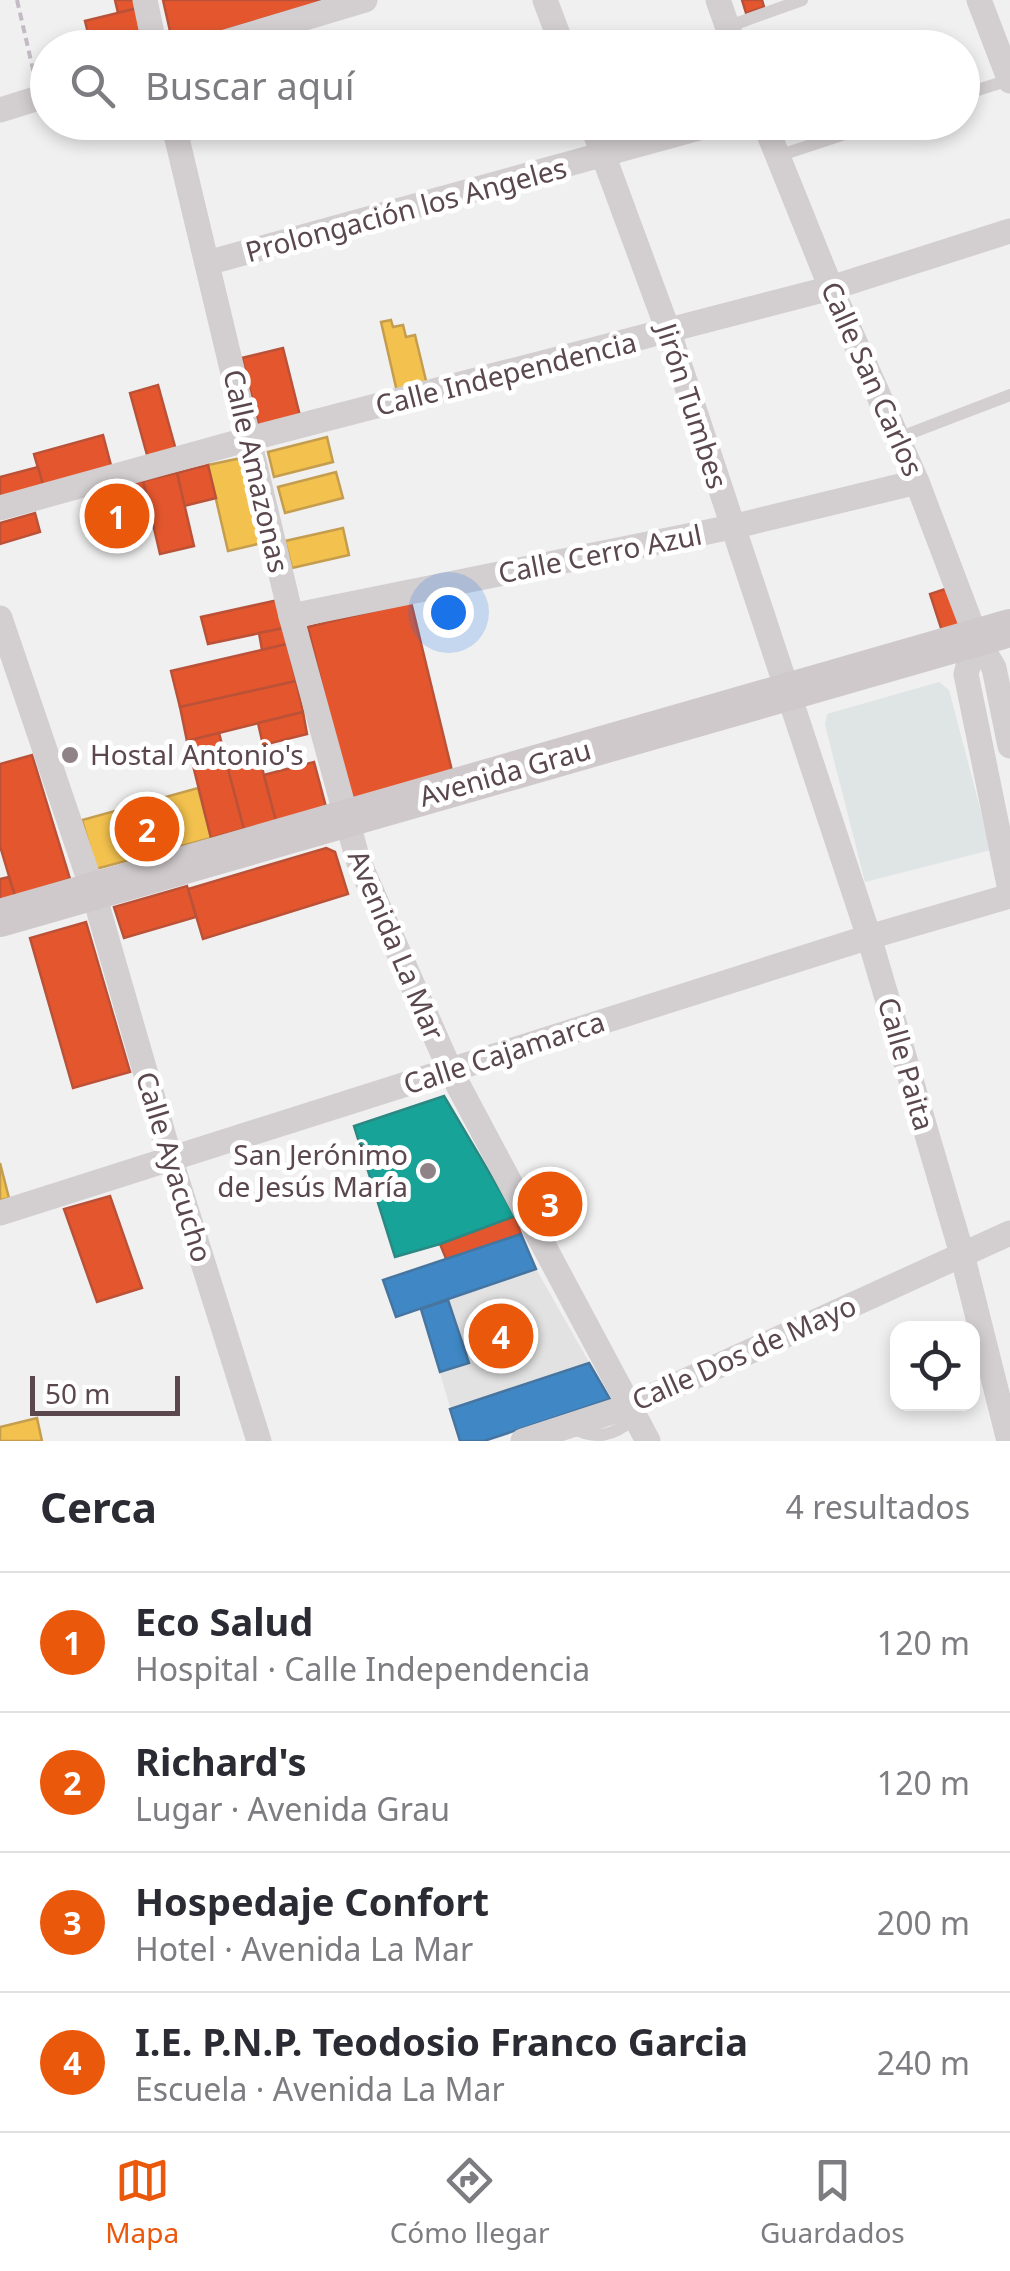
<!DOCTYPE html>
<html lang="es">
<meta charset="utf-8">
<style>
:root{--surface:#fff;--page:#f7f7f7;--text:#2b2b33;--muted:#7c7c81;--line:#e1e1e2;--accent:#ea580c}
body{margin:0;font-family:"Noto Sans",sans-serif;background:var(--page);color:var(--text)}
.controls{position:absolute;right:30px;bottom:30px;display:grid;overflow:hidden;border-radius:20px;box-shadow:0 5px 15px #0003}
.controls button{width:90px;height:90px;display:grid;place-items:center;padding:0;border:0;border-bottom:2px solid var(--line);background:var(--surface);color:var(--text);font:50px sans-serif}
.scale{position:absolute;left:30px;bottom:25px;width:150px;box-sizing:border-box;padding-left:10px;border:5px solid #5b484e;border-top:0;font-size:28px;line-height:35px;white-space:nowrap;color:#5b484e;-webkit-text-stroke:8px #fff;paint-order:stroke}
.you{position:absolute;left:448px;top:612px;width:35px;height:35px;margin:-25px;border:8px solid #fff;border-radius:50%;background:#1a73e8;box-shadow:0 0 0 15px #1a73e833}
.badge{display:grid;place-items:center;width:65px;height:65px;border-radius:50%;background:var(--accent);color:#fff;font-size:32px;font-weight:700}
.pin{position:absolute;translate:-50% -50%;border:5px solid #fff;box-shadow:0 2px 10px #0006}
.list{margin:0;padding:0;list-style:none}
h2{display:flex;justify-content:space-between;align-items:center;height:130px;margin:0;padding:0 40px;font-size:42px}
h2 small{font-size:32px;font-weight:400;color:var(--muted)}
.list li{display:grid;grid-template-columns:65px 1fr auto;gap:30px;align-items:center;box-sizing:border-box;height:140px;padding:0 40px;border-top:2px solid var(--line)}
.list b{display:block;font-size:38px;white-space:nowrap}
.list p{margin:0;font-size:32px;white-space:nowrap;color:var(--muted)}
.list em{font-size:32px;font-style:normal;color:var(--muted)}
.icon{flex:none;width:55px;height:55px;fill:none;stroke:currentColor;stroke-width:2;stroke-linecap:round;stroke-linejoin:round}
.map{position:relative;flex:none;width:1010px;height:1441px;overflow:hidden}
.search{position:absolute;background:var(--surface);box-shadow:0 5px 15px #0003;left:30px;right:30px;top:30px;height:110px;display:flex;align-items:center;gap:25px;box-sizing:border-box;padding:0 35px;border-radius:55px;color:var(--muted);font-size:38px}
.sheet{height:690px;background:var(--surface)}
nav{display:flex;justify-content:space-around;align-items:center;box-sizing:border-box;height:140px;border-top:2px solid var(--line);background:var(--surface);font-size:28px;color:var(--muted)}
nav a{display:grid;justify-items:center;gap:5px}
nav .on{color:var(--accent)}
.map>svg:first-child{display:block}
.commercial{fill:#dee5e4}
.education{fill:#e1e2e1}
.homes{fill:#f2c14e;stroke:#c59d4e;stroke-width:2.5}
.shops{fill:#e4572e;stroke:#bb5238;stroke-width:2.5}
.schools{fill:#3f88c5;stroke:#4775a1;stroke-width:2.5}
.health{fill:#e377a8;stroke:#ba698d;stroke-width:2.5}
.public{fill:#17a398;stroke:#2b8882;stroke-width:2.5}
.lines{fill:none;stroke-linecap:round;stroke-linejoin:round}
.path{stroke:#c4bac5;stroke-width:4;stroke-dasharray:8 5;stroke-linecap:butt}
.service{stroke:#d3ced0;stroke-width:12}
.minor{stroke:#d3ced0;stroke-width:25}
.primary{stroke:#cfc9cb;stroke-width:38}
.poi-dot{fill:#8f8387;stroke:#fff;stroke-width:4}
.labels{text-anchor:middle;stroke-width:10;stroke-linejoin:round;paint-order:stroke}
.street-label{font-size:28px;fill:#5b484e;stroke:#fff}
.poi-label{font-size:28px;fill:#5b484e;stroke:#fff;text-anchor:start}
</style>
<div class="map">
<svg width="1010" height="1441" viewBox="0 0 1010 1441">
<rect width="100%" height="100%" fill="#f0f0f0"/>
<path class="commercial" d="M939,682L949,690L991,850L865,882L825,725L827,714Z"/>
<path class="education" d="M536,1269L610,1399L484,1441H460L421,1309Z"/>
<g class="homes">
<path d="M391,320L393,327L403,325L406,337L415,335L428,389L398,396L381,322Z"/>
<path d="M327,437L333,462L274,477L268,452Z"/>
<path d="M241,458L262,543L228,551L208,465Z"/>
<path d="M336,472L343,498L285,513L278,487Z"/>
<path d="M343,528L349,555L292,568L285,541Z"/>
<path d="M198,788L211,838L96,869L82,820Z"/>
<path d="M0,1163L9,1198L0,1200Z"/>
<path d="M37,1418L42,1441H0V1427Z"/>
</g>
<g class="shops">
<path d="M115,0H136L138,8L118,13Z"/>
<path d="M163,0H326L178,44L170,31Z"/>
<path d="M742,0H762L764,7L746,13Z"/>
<path d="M138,8L142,27L135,34L91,45L85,21Z"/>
<path d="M283,348L303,428L261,434L242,358Z"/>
<path d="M158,385L177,454L149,462L130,393Z"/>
<path d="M103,435L114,477L46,496L34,454Z"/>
<path d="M208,465L216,498L184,506L177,473Z"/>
<path d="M38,467L46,496L0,508V477Z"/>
<path d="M177,473L194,546L160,554L143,481Z"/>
<path d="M143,481L146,493L124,499L121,485Z"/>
<path d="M35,513L40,532L0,544V523Z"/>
<path d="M951,587L963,624L942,631L930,594Z"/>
<path d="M278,600L284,628L208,644L201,617Z"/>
<path d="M411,602L453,775L350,800L308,627Z"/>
<path d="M284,628L287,644L262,650L259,633Z"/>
<path d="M287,644L296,681L180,707L171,671Z"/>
<path d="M296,681L303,712L187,741L180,707Z"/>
<path d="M303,712L307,734L263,745L258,723Z"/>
<path d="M219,733L244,829L211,838L187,741Z"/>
<path d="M32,755L70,879L15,896L0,846V764Z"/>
<path d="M260,760L276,821L244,829L228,769Z"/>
<path d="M314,762L326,807L276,821L264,775Z"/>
<path d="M326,848L335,852L348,894L203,939L188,889Z"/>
<path d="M9,877L15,896L0,901V879Z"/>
<path d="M187,886L196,917L124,938L114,907Z"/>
<path d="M86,922L130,1072L73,1088L30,938Z"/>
<path d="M110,1196L142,1288L97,1302L64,1209Z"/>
<path d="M515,1216L521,1234L447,1261L440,1244Z"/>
</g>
<g class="schools">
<path d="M521,1234L536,1269L396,1317L383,1280Z"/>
<path d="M448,1300L469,1363L440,1372L421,1309Z"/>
<path d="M589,1363L610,1399L484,1441H460L450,1409Z"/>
</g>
<path class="health" d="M121,485L133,533L112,539L99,491Z"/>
<g class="public">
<path d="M256,122H295L296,127L260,136Z"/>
<path d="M444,1096L515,1216L440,1244L395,1257L354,1126Z"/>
</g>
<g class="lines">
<path class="path" d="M17,0L35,78"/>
<g class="service">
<path d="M727,27L802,0"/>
<path d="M962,95L1009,80"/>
<path d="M778,156L881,122"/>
<path d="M898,438L1010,395"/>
<path d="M571,1427C596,1441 613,1436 635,1418"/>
</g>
<g class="minor">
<path d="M145,0L155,48"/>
<path d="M545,0L563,48"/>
<path d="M718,0L735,48"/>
<path d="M979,0L1010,81"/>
<path d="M205,48L365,0"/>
<path d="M0,110L48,95"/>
<path d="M173,122L291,616L358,860L450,1070L648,1441"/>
<path d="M591,122L669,333L869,937L962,1254L1009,1441"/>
<path d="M764,122L831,288L917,482L976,637L994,668L1010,746"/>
<path d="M207,263L721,122"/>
<path d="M0,508L249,439L831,288L1010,231"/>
<path d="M291,616L732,527L917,482"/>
<path d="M0,618L93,891L171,1161L259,1441"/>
<path d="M976,637L966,674L1010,890"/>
<path d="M0,1213L869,937L1010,896"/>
<path d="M523,1441L630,1406L1010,1233"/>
</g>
<path class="primary" d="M0,918L1010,628"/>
</g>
<g class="poi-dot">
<circle cx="70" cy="755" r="10"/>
<circle cx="428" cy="1171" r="10"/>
</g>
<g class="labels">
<g class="street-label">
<text transform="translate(406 210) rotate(-15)" y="10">Prolongación los Angeles</text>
<text transform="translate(506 374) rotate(-14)" y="10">Calle Independencia</text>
<text transform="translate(872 379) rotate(66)" y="10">Calle San Carlos</text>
<text transform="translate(692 406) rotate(72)" y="10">Jirón Tumbes</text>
<text transform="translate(256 471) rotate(77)" y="10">Calle Amazonas</text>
<text transform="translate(600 554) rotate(-11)" y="10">Calle Cerro Azul</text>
<text transform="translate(505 773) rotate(-16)" y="10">Avenida Grau</text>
<text transform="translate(396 945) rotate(67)" y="10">Avenida La Mar</text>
<text transform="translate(504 1053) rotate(-18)" y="10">Calle Cajamarca</text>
<text transform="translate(906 1064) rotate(74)" y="10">Calle Paita</text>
<text transform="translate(174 1167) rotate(73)" y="10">Calle Ayacucho</text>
<text transform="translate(744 1353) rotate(-24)" y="10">Calle Dos de Mayo</text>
</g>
<g class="poi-label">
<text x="90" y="765">Hostal Antonio's</text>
<text x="408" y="1165" text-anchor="end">San Jerónimo<tspan x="408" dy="32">de Jesús María</tspan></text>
</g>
</g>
</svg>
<div class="controls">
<button><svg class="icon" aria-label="locate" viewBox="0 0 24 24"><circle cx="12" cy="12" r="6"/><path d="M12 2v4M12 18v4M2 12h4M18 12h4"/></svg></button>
</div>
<div class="scale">50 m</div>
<div class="you"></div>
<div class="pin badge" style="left:117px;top:516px">1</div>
<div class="pin badge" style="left:147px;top:829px">2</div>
<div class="pin badge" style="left:550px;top:1204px">3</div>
<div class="pin badge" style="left:501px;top:1336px">4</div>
<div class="search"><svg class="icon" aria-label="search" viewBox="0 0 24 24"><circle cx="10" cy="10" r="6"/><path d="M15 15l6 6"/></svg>Buscar aquí</div>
</div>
<section class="sheet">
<h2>Cerca<small>4 resultados</small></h2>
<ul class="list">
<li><span class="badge">1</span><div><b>Eco Salud</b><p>Hospital · Calle Independencia</p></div><em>120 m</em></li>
<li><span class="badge">2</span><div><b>Richard's</b><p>Lugar · Avenida Grau</p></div><em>120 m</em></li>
<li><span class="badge">3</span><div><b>Hospedaje Confort</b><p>Hotel · Avenida La Mar</p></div><em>200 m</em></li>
<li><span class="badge">4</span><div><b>I.E. P.N.P. Teodosio Franco Garcia</b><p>Escuela · Avenida La Mar</p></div><em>240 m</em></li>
</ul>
</section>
<nav>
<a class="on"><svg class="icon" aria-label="map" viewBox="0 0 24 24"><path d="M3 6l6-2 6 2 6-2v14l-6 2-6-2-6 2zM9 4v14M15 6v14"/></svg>Mapa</a>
<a><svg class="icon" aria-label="directions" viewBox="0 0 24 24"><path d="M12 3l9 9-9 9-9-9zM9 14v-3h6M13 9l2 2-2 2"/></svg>Cómo llegar</a>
<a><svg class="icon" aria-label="saved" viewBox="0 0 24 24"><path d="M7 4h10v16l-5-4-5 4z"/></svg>Guardados</a>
</nav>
